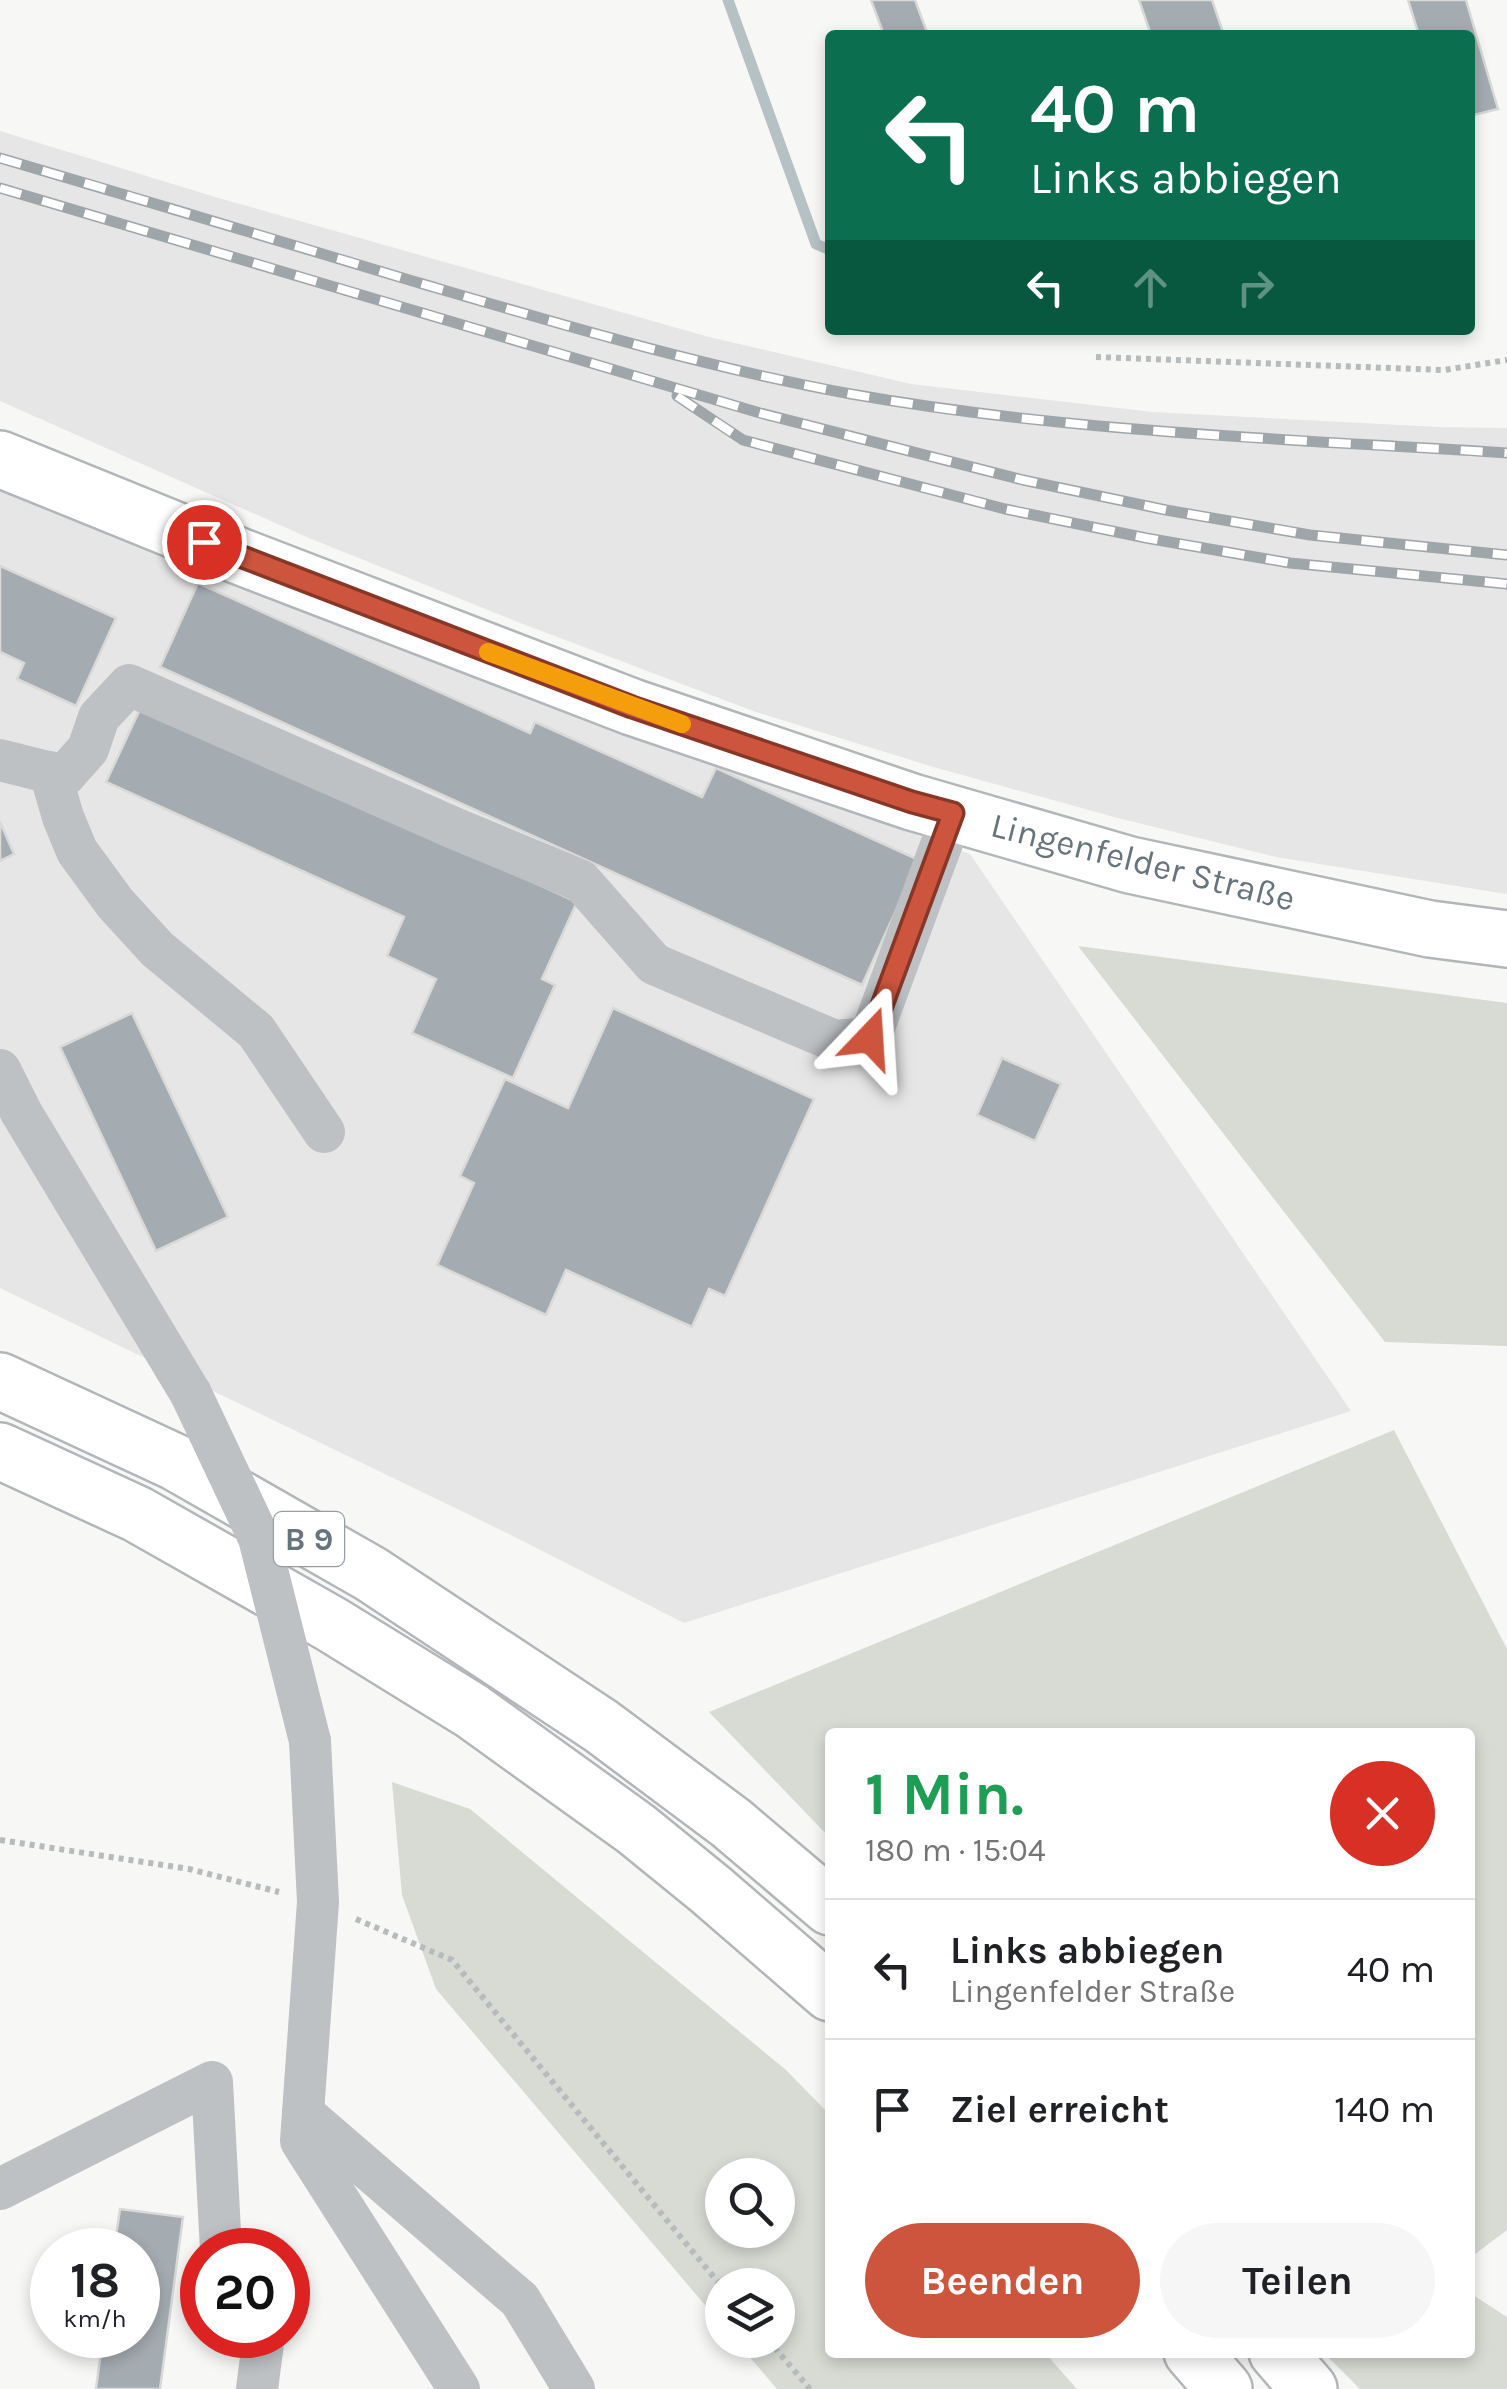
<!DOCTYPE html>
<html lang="de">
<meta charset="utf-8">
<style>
:root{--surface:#fff;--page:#f6f6f6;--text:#202124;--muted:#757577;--line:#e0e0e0;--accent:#ce553d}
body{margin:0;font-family:Karla,sans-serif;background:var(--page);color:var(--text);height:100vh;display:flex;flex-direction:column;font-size:38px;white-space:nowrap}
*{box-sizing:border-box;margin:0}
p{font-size:32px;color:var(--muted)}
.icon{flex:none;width:55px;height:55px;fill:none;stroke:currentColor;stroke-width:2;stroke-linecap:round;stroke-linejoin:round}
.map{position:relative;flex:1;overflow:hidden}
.side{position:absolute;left:825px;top:1728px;width:650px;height:630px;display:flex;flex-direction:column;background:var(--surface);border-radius:10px;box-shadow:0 5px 15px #0003}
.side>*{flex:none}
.banner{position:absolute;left:825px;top:30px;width:650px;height:305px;border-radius:10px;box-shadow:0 5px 15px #0003;background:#0b6e4f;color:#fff;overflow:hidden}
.tools{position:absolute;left:705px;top:2158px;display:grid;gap:20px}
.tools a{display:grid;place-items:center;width:90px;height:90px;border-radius:50%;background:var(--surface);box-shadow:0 5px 15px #0003;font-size:50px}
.speed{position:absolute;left:30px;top:2228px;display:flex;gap:20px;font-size:50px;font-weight:700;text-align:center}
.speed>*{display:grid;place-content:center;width:130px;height:130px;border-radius:50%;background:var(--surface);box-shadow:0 5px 15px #0003;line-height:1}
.speed small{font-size:25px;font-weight:400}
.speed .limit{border:15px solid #d22;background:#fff;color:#111}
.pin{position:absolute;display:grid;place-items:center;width:85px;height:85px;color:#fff;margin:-42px;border:5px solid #fff;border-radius:50%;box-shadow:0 2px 10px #0007}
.me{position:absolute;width:110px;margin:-55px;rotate:20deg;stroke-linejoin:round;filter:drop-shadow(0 0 8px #0008)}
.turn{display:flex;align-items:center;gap:35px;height:210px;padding:0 40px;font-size:45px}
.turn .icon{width:130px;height:130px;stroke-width:2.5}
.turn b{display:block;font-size:70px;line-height:85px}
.lanes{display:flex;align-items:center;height:95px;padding:0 40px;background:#0003;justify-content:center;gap:50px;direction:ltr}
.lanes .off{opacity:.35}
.round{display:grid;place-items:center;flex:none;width:105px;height:105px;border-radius:52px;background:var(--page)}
.overview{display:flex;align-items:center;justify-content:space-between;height:170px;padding:0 40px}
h1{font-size:60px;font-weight:700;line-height:75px;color:#1e9e55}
.button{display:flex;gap:20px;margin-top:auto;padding:20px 40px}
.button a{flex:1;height:115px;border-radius:60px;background:var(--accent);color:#fff;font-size:40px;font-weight:700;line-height:115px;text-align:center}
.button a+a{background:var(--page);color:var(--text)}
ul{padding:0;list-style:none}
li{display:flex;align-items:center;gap:30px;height:140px;padding:0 40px;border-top:2px solid var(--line)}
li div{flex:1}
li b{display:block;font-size:38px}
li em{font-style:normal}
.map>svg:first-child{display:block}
.built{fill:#e5e6e5}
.green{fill:#d7dbd4;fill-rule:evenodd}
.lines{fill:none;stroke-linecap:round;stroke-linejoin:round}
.stream{stroke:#b6c1c4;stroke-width:11}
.building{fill:#a5acb1;stroke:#d9d9d7;stroke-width:2.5}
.major-casing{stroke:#b1b6b8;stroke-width:60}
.highway-casing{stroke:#b3b6b9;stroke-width:60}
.path{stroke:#b7bbbc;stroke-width:6;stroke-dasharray:5 5;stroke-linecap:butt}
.minor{stroke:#bdc1c4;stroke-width:42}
.major{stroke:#fff;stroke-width:55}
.highway{stroke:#fff;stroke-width:55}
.rail-casing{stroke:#9fa6aa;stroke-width:11}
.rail{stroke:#fff;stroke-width:8;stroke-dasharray:22;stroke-linecap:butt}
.minor-bridge{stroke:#bdc1c4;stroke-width:42}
.route-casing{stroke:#863728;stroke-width:25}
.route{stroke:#ce553d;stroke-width:18}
.slow{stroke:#f59e0b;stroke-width:18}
.labels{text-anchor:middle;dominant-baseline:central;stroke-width:10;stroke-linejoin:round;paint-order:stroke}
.shield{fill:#fff;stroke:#949ea3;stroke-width:2.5}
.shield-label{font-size:32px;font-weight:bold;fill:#66747c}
.street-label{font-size:35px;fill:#66747c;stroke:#fff}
</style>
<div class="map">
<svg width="1507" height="2389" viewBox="0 0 1507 2389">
<rect width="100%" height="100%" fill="#f7f7f5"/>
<!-- built -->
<g class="built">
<path d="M 0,131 L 215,197 L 709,337 L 911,384 L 1153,412 L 1439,427 L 1507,428 L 1507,894 L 1276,857 L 1114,817 L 930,766 L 756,712 L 523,624 L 309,538 L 0,401 Z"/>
<path d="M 0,489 L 34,498 L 683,750 L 970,854 L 1351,1411 L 684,1623 L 507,1533 L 0,1288 Z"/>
</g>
<!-- green -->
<g class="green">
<path d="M 1078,946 L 1507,1003 L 1507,1346 L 1385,1342 Z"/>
<path d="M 1394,1430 L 1507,1649 L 1507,2230 L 1470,2258 L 1470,1732 L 830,1732 L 830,1838 L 709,1712 Z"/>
<path d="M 392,1782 L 470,1809 L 786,2070 L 830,2115 L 830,2352 L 1045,2353 L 1077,2389 L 777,2389 L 735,2340 L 778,2340 L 778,2285 L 722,2285 L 722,2325 L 436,1989 L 402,1895 ZM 722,2175 L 778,2175 L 778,2230 L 722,2230 Z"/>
<path d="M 1470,2293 L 1507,2317 L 1507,2389 L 1360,2389 L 1324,2353 L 1470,2352 Z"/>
</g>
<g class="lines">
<!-- stream -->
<path class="stream" d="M 728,0 L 816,244 L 830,250"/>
</g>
<!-- building -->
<g class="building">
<path d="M 871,0 L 915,0 L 928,35 L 884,35 Z"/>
<path d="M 1139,0 L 1212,0 L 1224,35 L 1151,35 Z"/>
<path d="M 1408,0 L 1466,0 L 1498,109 L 1470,116 L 1470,35 L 1419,35 Z"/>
<path d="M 0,566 L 116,618 L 76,706 L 17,679 L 24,663 L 0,652 Z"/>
<path d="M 198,583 L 530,733 L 535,722 L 702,797 L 716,768 L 919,860 L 862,985 L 160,667 Z"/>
<path d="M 142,705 L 577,902 L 542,979 L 555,985 L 513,1078 L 412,1033 L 436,979 L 387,956 L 404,917 L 106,782 Z"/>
<path d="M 0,822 L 14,854 L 0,861 Z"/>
<path d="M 613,1008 L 814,1099 L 725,1296 L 709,1289 L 692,1327 L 566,1270 L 546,1315 L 437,1265 L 474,1183 L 460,1176 L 505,1079 L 568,1108 Z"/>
<path d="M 132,1013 L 228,1217 L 156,1251 L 60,1047 Z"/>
<path d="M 1002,1058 L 1061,1084 L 1035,1141 L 977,1115 Z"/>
<path d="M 120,2209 L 183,2217 L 160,2389 L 96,2389 L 103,2335 L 138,2335 L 138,2250 L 114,2250 Z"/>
</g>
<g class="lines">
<defs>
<path id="major" d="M 0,459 L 239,556 L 632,707 L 912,802 L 1130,865 L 1430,929 L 1507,939"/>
<g id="highway">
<path d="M 0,1381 L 175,1462 L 371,1574 L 601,1726 L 731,1823 L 830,1907"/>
<path d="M 0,1451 L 137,1514 L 331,1624 L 472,1711 L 636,1829 L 711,1890 L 830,1993"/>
<path d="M 1192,2352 L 1224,2389"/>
<path d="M 1277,2352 L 1309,2389"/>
</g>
</defs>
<!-- major casing -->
<use href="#major" class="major-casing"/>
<!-- highway casing -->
<use href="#highway" class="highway-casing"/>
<!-- path -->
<g class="path">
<path d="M 1096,357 L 1444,370 L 1507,360"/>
<path d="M 0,1840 L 189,1869 L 279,1892"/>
<path d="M 356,1919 L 452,1960 L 722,2287"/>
<path d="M 768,2340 L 810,2389"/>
</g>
<!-- minor -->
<g class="minor">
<path d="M 0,760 L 64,776 L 88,749 L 99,717 L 129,685 L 454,828 L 581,881 L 654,964 L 835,1041 L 870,1038 L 953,813"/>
<path d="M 50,772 L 63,817 L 77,851 L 115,903 L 157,949 L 256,1031 L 324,1132"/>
<path d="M 0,1070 L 21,1112 L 191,1394"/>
<path d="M 310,1741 L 318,1902 L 301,2141 L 459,2389"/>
<path d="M 303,2113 L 520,2300 L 574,2389"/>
<path d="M 0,2189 L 212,2082 L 221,2250"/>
<path d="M 257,2389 L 264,2335"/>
</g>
<!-- major -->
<use href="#major" class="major"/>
<!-- highway -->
<use href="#highway" class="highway"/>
<defs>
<g id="rail">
<path d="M 0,158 C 139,199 277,240 416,282 C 560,324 703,367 851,394 C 1067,432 1289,439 1507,453"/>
<path d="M 0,188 L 760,413 L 1023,480 L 1166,510 L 1310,535 L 1507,555"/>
<path d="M 677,396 L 743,440 L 1005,509 L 1146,538 L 1290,563 L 1507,584"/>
</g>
</defs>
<!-- rail casing -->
<use href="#rail" class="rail-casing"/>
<!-- rail -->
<use href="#rail" class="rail"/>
<!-- minor-bridge -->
<path class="minor-bridge" d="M 191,1394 L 259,1538 L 310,1741"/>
</g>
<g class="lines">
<defs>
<path id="route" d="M 204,542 L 632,707 L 912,802 L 953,813 L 870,1038"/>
</defs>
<!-- route casing -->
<use href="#route" class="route-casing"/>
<!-- route -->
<use href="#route" class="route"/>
<!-- slow -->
<path class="slow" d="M 488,652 L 682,724"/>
</g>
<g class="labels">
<!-- shield labels -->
<rect class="shield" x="274" y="1512" width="70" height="54" rx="8"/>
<g class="shield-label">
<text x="309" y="1539">B 9</text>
</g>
<!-- street labels -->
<g class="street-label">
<text transform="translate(1143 862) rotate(14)">Lingenfelder Straße</text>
</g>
</g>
</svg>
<div class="tools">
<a><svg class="icon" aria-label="search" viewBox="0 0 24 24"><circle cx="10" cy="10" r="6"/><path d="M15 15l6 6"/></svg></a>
<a><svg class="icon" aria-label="layers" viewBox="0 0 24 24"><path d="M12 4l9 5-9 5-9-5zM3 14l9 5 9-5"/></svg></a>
</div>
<div class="speed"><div>18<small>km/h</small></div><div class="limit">20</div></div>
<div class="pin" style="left:204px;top:542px;background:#d93025"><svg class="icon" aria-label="arrive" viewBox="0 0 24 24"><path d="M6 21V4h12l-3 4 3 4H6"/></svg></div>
<svg class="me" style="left:870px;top:1038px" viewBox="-20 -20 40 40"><path d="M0-17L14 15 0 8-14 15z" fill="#ce553d" stroke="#fff" stroke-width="4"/></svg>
<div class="banner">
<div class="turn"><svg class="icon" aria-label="left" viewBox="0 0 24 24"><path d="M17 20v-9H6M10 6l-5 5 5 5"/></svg><div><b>40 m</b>Links abbiegen</div></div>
<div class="lanes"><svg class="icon" aria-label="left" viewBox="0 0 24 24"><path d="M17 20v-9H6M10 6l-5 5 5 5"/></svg><svg class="icon off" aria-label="ahead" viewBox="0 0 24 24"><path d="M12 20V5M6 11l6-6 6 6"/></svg><svg class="icon off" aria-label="right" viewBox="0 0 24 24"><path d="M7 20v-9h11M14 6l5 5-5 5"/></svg></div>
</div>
<section class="side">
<div class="overview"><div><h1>1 Min.</h1><p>180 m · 15:04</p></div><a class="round" style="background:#d93025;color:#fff"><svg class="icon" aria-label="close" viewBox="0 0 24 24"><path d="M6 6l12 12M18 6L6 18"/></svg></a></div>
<ul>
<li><svg class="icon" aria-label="left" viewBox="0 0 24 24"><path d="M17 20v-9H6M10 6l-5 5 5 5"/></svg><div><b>Links abbiegen</b><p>Lingenfelder Straße</p></div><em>40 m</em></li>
<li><svg class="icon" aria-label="arrive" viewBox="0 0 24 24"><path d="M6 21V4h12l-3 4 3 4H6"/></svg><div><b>Ziel erreicht</b></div><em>140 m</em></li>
</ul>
<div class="button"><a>Beenden</a><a>Teilen</a></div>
</section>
</div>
